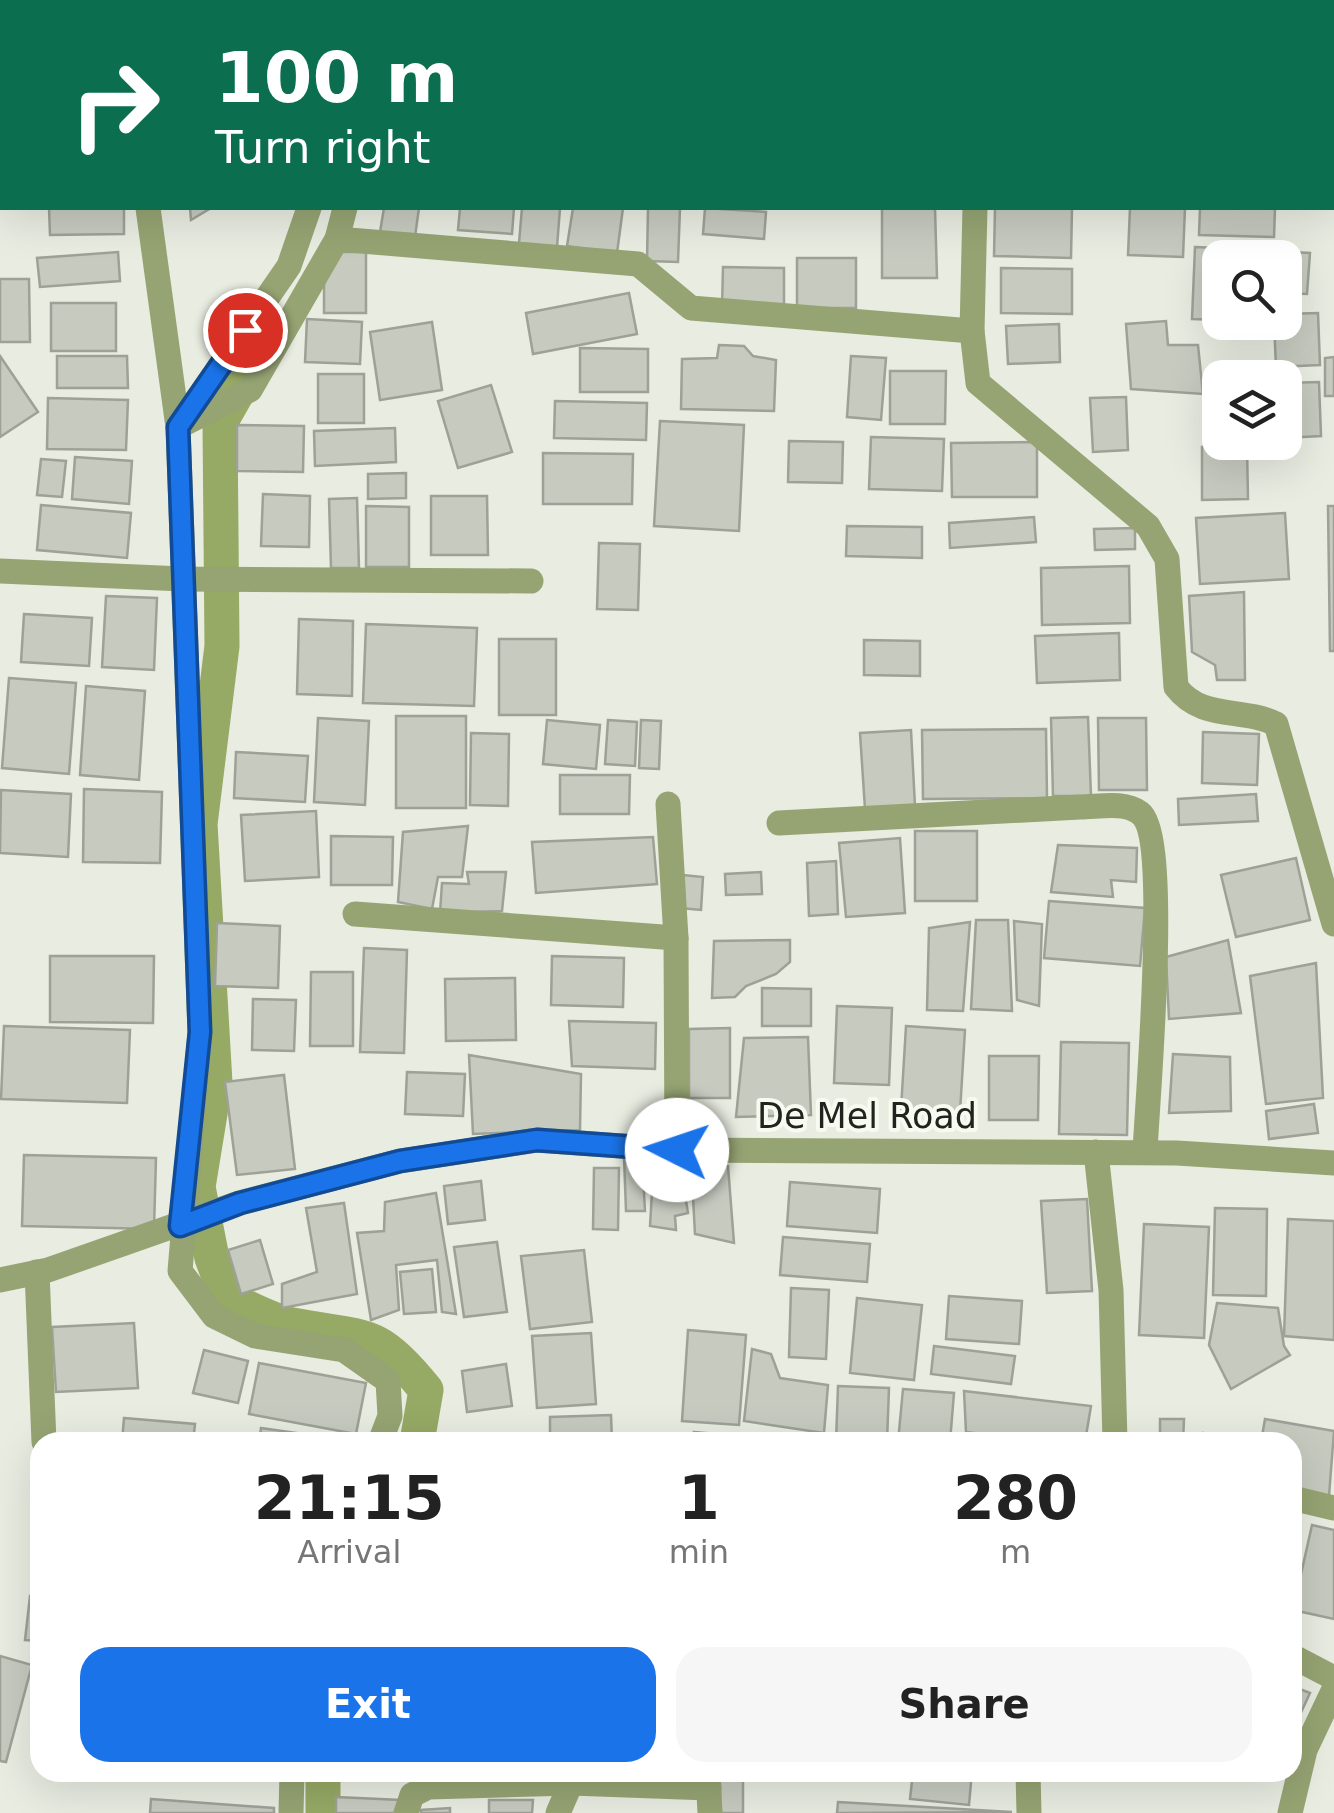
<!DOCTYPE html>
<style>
:root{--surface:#fff;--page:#f6f6f6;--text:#222;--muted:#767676;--accent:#1a73e8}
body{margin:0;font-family:"DejaVu Sans",sans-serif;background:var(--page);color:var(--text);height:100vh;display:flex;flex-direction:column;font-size:38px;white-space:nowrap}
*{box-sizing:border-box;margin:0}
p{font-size:32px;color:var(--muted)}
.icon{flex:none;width:55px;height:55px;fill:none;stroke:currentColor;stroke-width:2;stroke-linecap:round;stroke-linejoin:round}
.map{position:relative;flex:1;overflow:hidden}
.details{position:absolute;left:30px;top:1432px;width:1272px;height:350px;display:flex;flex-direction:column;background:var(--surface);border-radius:30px;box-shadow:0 10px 40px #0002}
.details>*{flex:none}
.banner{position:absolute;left:0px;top:0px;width:1335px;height:210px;box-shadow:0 10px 40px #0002;background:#0b6e4f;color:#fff;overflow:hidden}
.fabs{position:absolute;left:1202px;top:240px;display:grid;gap:20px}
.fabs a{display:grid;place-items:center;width:100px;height:100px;border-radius:20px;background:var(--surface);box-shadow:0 10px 40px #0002;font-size:50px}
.pin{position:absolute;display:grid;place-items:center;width:85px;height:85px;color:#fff;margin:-42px;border:5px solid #fff;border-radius:50%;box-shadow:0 2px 10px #0007}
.me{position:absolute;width:110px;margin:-55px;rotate:274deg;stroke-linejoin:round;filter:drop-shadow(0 0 8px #0008)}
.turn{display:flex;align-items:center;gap:35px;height:210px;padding:0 50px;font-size:45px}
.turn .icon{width:130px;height:130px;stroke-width:2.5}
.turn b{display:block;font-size:70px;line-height:85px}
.eta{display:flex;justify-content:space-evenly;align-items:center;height:170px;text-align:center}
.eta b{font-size:60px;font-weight:800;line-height:70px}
.primary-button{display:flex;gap:20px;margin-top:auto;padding:20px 50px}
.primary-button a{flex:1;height:115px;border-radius:30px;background:var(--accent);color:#fff;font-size:40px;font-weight:800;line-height:115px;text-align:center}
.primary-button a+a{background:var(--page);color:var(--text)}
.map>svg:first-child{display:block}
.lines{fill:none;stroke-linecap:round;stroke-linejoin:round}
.canal{stroke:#96a965;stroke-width:35}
.building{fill:#c6cabf;stroke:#9da196;stroke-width:2.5}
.minor{stroke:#96a473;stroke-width:25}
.route-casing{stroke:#114b97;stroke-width:25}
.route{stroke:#1a73e8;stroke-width:18}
.labels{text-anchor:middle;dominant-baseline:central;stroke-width:8;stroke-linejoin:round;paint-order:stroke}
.street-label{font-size:35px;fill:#22231f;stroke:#f6faef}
</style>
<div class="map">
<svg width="1334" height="1813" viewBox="0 0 1334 1813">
<rect width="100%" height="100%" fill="#e9ece1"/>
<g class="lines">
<!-- canal -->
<g class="canal">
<path d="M 245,379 L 220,423 L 222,646 L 200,824 L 215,1083 L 198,1187 L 212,1258 L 227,1298 C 247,1307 270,1320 292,1325 C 365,1339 376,1327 426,1390 L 417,1442"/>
<path d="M 323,1813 L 323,1772"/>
</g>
</g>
<!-- building -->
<g class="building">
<rect x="172" y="0" width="79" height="2"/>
<path d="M 707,0 L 774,0 L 707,2 Z"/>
<rect x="834" y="0" width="49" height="2"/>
<path d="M 49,208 L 124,208 L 124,234 L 50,235 Z"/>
<path d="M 190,208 L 211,208 L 191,220 Z"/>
<path d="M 384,208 L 419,208 L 414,244 L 379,238 Z"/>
<path d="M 460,208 L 514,208 L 512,234 L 458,230 Z"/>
<path d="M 522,208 L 560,208 L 557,247 L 519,243 Z"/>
<path d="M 573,208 L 623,208 L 617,253 L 567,246 Z"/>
<path d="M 648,208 L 680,208 L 678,262 L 647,261 Z"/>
<path d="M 705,208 L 766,212 L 764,239 L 703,234 Z"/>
<path d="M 882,208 L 935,208 L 937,278 L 882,278 Z"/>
<path d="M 995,208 L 1072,208 L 1071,258 L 994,256 Z"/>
<path d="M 1130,208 L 1185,208 L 1183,257 L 1128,255 Z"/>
<path d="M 1200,208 L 1275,208 L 1274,237 L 1199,235 Z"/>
<path d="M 1195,247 L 1242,249 L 1242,258 L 1220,258 L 1220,320 L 1192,319 Z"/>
<path d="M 1252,250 L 1310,253 L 1307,294 L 1285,293 L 1285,258 L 1252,258 Z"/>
<path d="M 118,252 L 120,281 L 40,287 L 37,258 Z"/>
<rect x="324" y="252" width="42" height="61"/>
<rect x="797" y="258" width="59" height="50"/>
<path d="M 723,267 L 784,268 L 784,307 L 722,307 Z"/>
<path d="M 1001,268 L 1072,269 L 1072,314 L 1001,313 Z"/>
<path d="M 0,279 L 29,279 L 30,342 L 0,342 Z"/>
<path d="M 629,293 L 637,334 L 533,354 L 526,313 Z"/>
<rect x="51" y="303" width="65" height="48"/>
<path d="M 1318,313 L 1320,365 L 1276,367 L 1274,322 L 1285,322 L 1285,314 Z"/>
<path d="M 307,319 L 362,322 L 360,364 L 305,362 Z"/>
<path d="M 1166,321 L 1168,345 L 1198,345 L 1203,394 L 1131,389 L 1126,324 Z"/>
<path d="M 432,322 L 442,390 L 380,400 L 370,332 Z"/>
<path d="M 1059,324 L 1060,362 L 1008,364 L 1006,326 Z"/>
<path d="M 719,345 L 744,346 L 753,356 L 776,360 L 774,411 L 681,409 L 682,359 L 717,358 Z"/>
<path d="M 580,348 L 648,349 L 648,392 L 580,392 Z"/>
<path d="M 0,356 L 38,412 L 0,437 Z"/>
<path d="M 57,356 L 127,356 L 128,388 L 57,388 Z"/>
<path d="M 851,356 L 886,358 L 881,420 L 847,417 Z"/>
<path d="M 1334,357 L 1334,396 L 1325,396 L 1325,358 Z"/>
<path d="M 890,371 L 946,371 L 945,424 L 890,424 Z"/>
<rect x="318" y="374" width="46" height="49"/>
<path d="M 1319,382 L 1321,436 L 1285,438 L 1285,383 Z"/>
<path d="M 491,385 L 512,452 L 458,468 L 438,401 Z"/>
<path d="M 1220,396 L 1220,434 L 1205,434 L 1204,397 Z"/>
<path d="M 1126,397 L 1128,450 L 1093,452 L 1090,398 Z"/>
<path d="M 48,398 L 128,400 L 126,450 L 47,449 Z"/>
<path d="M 555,401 L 647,403 L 646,440 L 554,438 Z"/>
<path d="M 660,421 L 744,425 L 739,531 L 654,526 Z"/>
<path d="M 237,425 L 304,426 L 303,472 L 237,471 Z"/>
<path d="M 395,428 L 396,462 L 315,466 L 314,431 Z"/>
<path d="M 871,437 L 944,439 L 942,491 L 869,489 Z"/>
<path d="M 789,441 L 843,442 L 842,483 L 788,482 Z"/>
<path d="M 1037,442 L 1037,497 L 952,497 L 951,443 Z"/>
<path d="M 1247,446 L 1248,499 L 1202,500 L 1202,447 Z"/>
<path d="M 543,453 L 633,454 L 632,504 L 543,504 Z"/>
<path d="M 75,457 L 132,461 L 129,504 L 72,499 Z"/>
<path d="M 41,459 L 66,461 L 62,497 L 37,495 Z"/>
<path d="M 406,473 L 406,498 L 368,499 L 368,474 Z"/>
<path d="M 263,494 L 310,496 L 309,547 L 261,546 Z"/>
<path d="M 431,496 L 487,496 L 488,555 L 431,555 Z"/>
<path d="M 357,498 L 359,568 L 331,568 L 329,499 Z"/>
<path d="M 41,505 L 131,513 L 127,558 L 37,550 Z"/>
<path d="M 366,506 L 409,507 L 409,567 L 366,567 Z"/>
<path d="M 1328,506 L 1334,506 L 1334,651 L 1330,651 Z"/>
<path d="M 1285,513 L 1289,579 L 1200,584 L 1196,518 Z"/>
<path d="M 1034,517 L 1036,542 L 950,548 L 949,523 Z"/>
<path d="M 847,526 L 922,527 L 922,558 L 846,556 Z"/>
<path d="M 1135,528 L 1135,549 L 1095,550 L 1094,529 Z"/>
<path d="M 599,543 L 640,544 L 638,610 L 597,609 Z"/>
<path d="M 1129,566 L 1130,623 L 1042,625 L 1041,568 Z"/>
<path d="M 1244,592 L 1245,680 L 1217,680 L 1215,665 L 1192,652 L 1189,596 Z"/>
<path d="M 106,596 L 157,598 L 154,670 L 102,667 Z"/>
<path d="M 24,614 L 92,618 L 89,666 L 21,662 Z"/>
<path d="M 299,619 L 353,621 L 352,696 L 297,694 Z"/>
<path d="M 366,624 L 477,628 L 474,706 L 363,703 Z"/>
<path d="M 1119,633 L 1120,680 L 1037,683 L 1035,636 Z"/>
<rect x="499" y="639" width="57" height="76"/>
<path d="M 864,640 L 920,641 L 920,676 L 864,675 Z"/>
<path d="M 9,678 L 76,683 L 69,774 L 2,768 Z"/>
<path d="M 86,686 L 145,691 L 139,780 L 80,775 Z"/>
<rect x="396" y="716" width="70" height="92"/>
<path d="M 1088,717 L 1091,796 L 1053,796 L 1051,718 Z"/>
<path d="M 318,718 L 369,721 L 365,805 L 314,802 Z"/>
<path d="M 1098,718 L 1146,718 L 1147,790 L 1099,790 Z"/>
<path d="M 547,720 L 600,725 L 596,769 L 543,764 Z"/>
<path d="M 608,720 L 637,722 L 635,766 L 605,764 Z"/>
<path d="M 641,720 L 661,721 L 659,769 L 639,768 Z"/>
<path d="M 1046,729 L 1047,798 L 923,799 L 922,730 Z"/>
<path d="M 911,730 L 915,806 L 865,809 L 860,733 Z"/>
<path d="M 1203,732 L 1259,734 L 1257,785 L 1202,783 Z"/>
<path d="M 471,733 L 509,734 L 508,806 L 470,805 Z"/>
<path d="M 236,752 L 308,756 L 305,802 L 234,798 Z"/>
<path d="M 560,775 L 630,775 L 629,814 L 560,814 Z"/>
<path d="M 84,789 L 162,792 L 160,863 L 83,862 Z"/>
<path d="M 1,790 L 71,794 L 68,857 L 0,853 Z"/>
<path d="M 1256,794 L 1258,821 L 1179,825 L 1178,799 Z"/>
<path d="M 316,811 L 319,877 L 245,881 L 241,815 Z"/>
<path d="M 468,826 L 462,877 L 438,877 L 432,909 L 398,902 L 403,832 Z"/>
<rect x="915" y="831" width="62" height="70"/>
<path d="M 331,836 L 393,837 L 392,885 L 331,885 Z"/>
<path d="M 653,837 L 657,884 L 536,893 L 532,842 Z"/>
<path d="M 900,838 L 905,913 L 846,917 L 839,843 Z"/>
<path d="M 1058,845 L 1137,848 L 1136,882 L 1111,880 L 1113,897 L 1051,892 Z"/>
<path d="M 1296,858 L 1310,920 L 1236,937 L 1221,875 Z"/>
<path d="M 836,861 L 838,914 L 809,916 L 807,863 Z"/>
<path d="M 467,872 L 506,872 L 502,911 L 440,913 L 442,883 L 469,884 Z"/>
<path d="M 761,872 L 762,894 L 726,895 L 725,874 Z"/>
<path d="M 683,875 L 703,877 L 701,910 L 680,908 Z"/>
<path d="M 1049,901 L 1145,908 L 1140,966 L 1044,958 Z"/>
<path d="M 976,920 L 1008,920 L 1012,1011 L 971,1009 Z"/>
<path d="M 1014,921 L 1042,924 L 1039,1006 L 1017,1000 Z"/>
<path d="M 970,922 L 963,1011 L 927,1010 L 929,928 Z"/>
<path d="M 217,923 L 280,926 L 278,988 L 215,986 Z"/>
<path d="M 790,940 L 790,962 L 776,974 L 746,986 L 735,997 L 712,998 L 714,941 Z"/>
<path d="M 1228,940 L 1241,1013 L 1169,1019 L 1166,957 Z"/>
<path d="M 364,948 L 407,950 L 404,1053 L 360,1052 Z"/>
<path d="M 50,956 L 154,956 L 153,1023 L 50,1022 Z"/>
<path d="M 552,956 L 624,958 L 623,1007 L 551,1005 Z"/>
<path d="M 1316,963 L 1323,1098 L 1266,1104 L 1250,976 Z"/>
<path d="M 311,972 L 353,972 L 353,1046 L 310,1046 Z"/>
<path d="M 515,978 L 516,1040 L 446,1041 L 445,979 Z"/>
<path d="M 762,988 L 811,989 L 811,1026 L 762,1026 Z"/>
<path d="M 253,999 L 296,1000 L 294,1051 L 252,1050 Z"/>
<path d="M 837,1006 L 892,1008 L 889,1085 L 834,1083 Z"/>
<path d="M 569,1021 L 656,1023 L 655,1069 L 572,1066 Z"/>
<path d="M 4,1026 L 130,1030 L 127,1103 L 1,1099 Z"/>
<path d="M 906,1026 L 965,1030 L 960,1112 L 901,1109 Z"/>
<path d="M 730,1028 L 730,1098 L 689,1098 L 689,1029 Z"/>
<path d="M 808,1037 L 811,1115 L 736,1117 L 744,1038 Z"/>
<path d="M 1061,1042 L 1129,1043 L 1127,1135 L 1059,1134 Z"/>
<path d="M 1173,1054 L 1230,1057 L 1231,1111 L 1169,1113 Z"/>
<path d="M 469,1055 L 581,1074 L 580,1130 L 473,1134 Z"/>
<path d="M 989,1056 L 1039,1056 L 1038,1120 L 989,1120 Z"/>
<path d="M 407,1072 L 465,1074 L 463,1116 L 405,1114 Z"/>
<path d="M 284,1075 L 295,1169 L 237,1175 L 225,1082 Z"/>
<path d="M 1314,1104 L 1318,1133 L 1269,1139 L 1266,1111 Z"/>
<path d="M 24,1155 L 156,1158 L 154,1229 L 22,1226 Z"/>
<path d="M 642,1155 L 645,1211 L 626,1211 L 624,1156 Z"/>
<path d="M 654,1158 L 680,1163 L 688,1213 L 675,1216 L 676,1230 L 650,1226 Z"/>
<path d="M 691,1161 L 728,1166 L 734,1243 L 695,1234 Z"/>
<path d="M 594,1168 L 619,1168 L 618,1230 L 593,1229 Z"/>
<path d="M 481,1181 L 485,1220 L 448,1224 L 444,1186 Z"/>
<path d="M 790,1182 L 880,1189 L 877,1233 L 787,1226 Z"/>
<path d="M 436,1193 L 456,1314 L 442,1312 L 437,1260 L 396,1265 L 399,1310 L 371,1320 L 357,1233 L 384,1231 L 385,1202 Z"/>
<path d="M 1087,1199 L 1092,1291 L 1047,1293 L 1041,1201 Z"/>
<path d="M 344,1203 L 357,1294 L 282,1308 L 282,1284 L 317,1272 L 306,1208 Z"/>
<path d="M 1215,1208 L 1267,1209 L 1266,1296 L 1213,1295 Z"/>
<path d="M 1288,1219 L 1334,1221 L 1334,1340 L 1284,1336 Z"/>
<path d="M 1144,1224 L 1209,1227 L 1204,1338 L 1139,1335 Z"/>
<path d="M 783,1237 L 870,1244 L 867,1282 L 780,1275 Z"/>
<path d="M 260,1240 L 273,1284 L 241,1294 L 228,1250 Z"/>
<path d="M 497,1242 L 507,1312 L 464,1317 L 454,1247 Z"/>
<path d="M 584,1250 L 592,1322 L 530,1329 L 521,1256 Z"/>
<path d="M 432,1269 L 436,1312 L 404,1314 L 400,1272 Z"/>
<path d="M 791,1288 L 829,1290 L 826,1359 L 789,1357 Z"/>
<path d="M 949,1296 L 1022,1301 L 1019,1344 L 946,1339 Z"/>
<path d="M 857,1298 L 922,1305 L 914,1380 L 850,1373 Z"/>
<path d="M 1217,1303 L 1278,1308 L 1284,1346 L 1290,1355 L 1231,1389 L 1209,1345 Z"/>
<path d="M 134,1323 L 138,1388 L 56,1392 L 52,1327 Z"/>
<path d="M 688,1330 L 746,1335 L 739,1425 L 682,1421 Z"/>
<path d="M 591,1333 L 596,1404 L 537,1408 L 532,1336 Z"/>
<path d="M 934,1346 L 1015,1356 L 1011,1384 L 931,1374 Z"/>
<path d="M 752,1349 L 771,1354 L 780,1378 L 828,1385 L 824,1433 L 744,1421 Z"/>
<path d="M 204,1350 L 248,1361 L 238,1403 L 193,1393 Z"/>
<path d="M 259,1363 L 366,1383 L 356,1434 L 249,1414 Z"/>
<path d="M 506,1364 L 512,1406 L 467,1412 L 462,1371 Z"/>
<path d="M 838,1386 L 889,1388 L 887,1442 L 836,1442 Z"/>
<path d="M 903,1389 L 954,1393 L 950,1442 L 898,1442 Z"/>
<path d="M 964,1391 L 1091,1406 L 1085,1442 L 1044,1442 L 966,1432 Z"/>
<path d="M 611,1415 L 612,1442 L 550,1442 L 550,1417 Z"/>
<path d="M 124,1418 L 195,1424 L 193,1442 L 122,1442 Z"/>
<path d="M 1160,1419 L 1184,1419 L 1183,1442 L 1160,1442 Z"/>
<path d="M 1265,1419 L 1334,1431 L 1329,1496 L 1292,1489 L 1292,1442 L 1261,1442 Z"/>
<path d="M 261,1428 L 339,1439 L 338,1442 L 259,1442 Z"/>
<path d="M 694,1432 L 754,1437 L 752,1442 L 695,1442 Z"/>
<path d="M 1203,1433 L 1247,1441 L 1246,1442 L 1201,1442 Z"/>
<path d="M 1312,1525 L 1334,1530 L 1334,1619 L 1293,1610 Z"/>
<path d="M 30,1596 L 40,1597 L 40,1641 L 25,1640 Z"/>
<path d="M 0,1656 L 32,1665 L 6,1762 L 0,1761 Z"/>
<path d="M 1292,1686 L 1310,1693 L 1292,1732 Z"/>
<path d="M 733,1772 L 790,1772 L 789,1777 Z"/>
<path d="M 913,1772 L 972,1772 L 969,1805 L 910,1799 Z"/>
<path d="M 716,1775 L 743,1775 L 743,1813 L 717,1813 Z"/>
<path d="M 336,1797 L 401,1800 L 400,1813 L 336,1813 Z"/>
<path d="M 151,1799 L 274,1808 L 274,1813 L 150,1813 Z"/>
<path d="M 489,1800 L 533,1800 L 532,1813 L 489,1813 Z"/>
<path d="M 838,1802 L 1012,1812 L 837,1813 Z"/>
<path d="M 450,1808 L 450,1813 L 421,1813 L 421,1810 Z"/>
</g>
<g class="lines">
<!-- minor -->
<g class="minor">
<path d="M 432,0 L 447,2"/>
<path d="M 1207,0 L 1222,2"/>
<path d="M 155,2 L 155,0"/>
<path d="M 372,2 L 372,0"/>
<path d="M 400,2 L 400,0"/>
<path d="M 518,2 L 518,0"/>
<path d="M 980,2 L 980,0"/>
<path d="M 1332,20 L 1334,21"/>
<path d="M 148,208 L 178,427 L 200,1032 L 180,1271 L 214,1316 L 255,1336 L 344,1350 L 388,1381 L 390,1416 L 380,1442"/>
<path d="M 309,208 L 289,266 L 178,427 L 250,390 L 337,239 L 345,208"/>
<path d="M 975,208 L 972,331 L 978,383 L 1148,526 L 1167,559 L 1176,687 C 1202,721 1242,707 1276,724 L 1334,924"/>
<path d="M 337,239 L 638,264 L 691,308 L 972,331"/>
<path d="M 0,571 L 183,579 L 531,581"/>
<path d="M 668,804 L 676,938 L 677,1150"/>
<path d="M 779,823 L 1080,807 C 1099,807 1124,801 1140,813 C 1171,836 1147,1102 1145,1152"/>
<path d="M 355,914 L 676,938"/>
<path d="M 1096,1152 L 1111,1290 L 1115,1442"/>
<path d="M 37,1272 L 44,1442"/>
<path d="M 0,1280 L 48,1270 L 239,1203 L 400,1161 L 537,1140 L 677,1150 L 1177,1153 L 1334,1163"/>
<path d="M 1292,1498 L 1334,1508"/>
<path d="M 1292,1656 L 1334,1678"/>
<path d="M 708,1772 L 710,1813"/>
<path d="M 1028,1772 L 1029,1813"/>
<path d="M 291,1813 L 292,1772"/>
<path d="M 406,1813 L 412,1795 L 428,1787 L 571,1783 L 709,1788"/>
<path d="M 558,1813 L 571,1783"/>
<path d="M 1290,1813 L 1305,1750 L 1334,1689"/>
</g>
</g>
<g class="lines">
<defs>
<path id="route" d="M 245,330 L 178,427 L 200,1032 L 180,1226 L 240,1203 L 400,1161 L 537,1140 L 677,1150"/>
</defs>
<!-- route casing -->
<use href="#route" class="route-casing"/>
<!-- route -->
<use href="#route" class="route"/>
</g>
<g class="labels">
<!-- street labels -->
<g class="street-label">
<text x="867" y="1116">De Mel Road</text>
</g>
</g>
</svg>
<div class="fabs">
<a><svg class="icon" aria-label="search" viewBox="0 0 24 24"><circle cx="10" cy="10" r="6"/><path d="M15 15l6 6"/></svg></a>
<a><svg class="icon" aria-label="layers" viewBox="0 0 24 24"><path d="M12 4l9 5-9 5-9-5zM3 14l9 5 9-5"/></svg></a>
</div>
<div class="pin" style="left:245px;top:330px;background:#d93025"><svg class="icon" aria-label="arrive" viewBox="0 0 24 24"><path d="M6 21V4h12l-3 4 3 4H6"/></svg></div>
<svg class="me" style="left:677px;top:1150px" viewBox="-20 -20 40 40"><circle r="19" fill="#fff"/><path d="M0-13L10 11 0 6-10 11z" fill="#1a73e8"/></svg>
<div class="banner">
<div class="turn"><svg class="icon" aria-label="right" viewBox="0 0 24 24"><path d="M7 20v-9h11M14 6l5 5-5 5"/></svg><div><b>100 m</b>Turn right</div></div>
</div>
<section class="details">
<div class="eta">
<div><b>21:15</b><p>Arrival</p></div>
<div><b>1</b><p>min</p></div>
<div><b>280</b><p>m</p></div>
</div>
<div class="primary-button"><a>Exit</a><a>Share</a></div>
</section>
</div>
